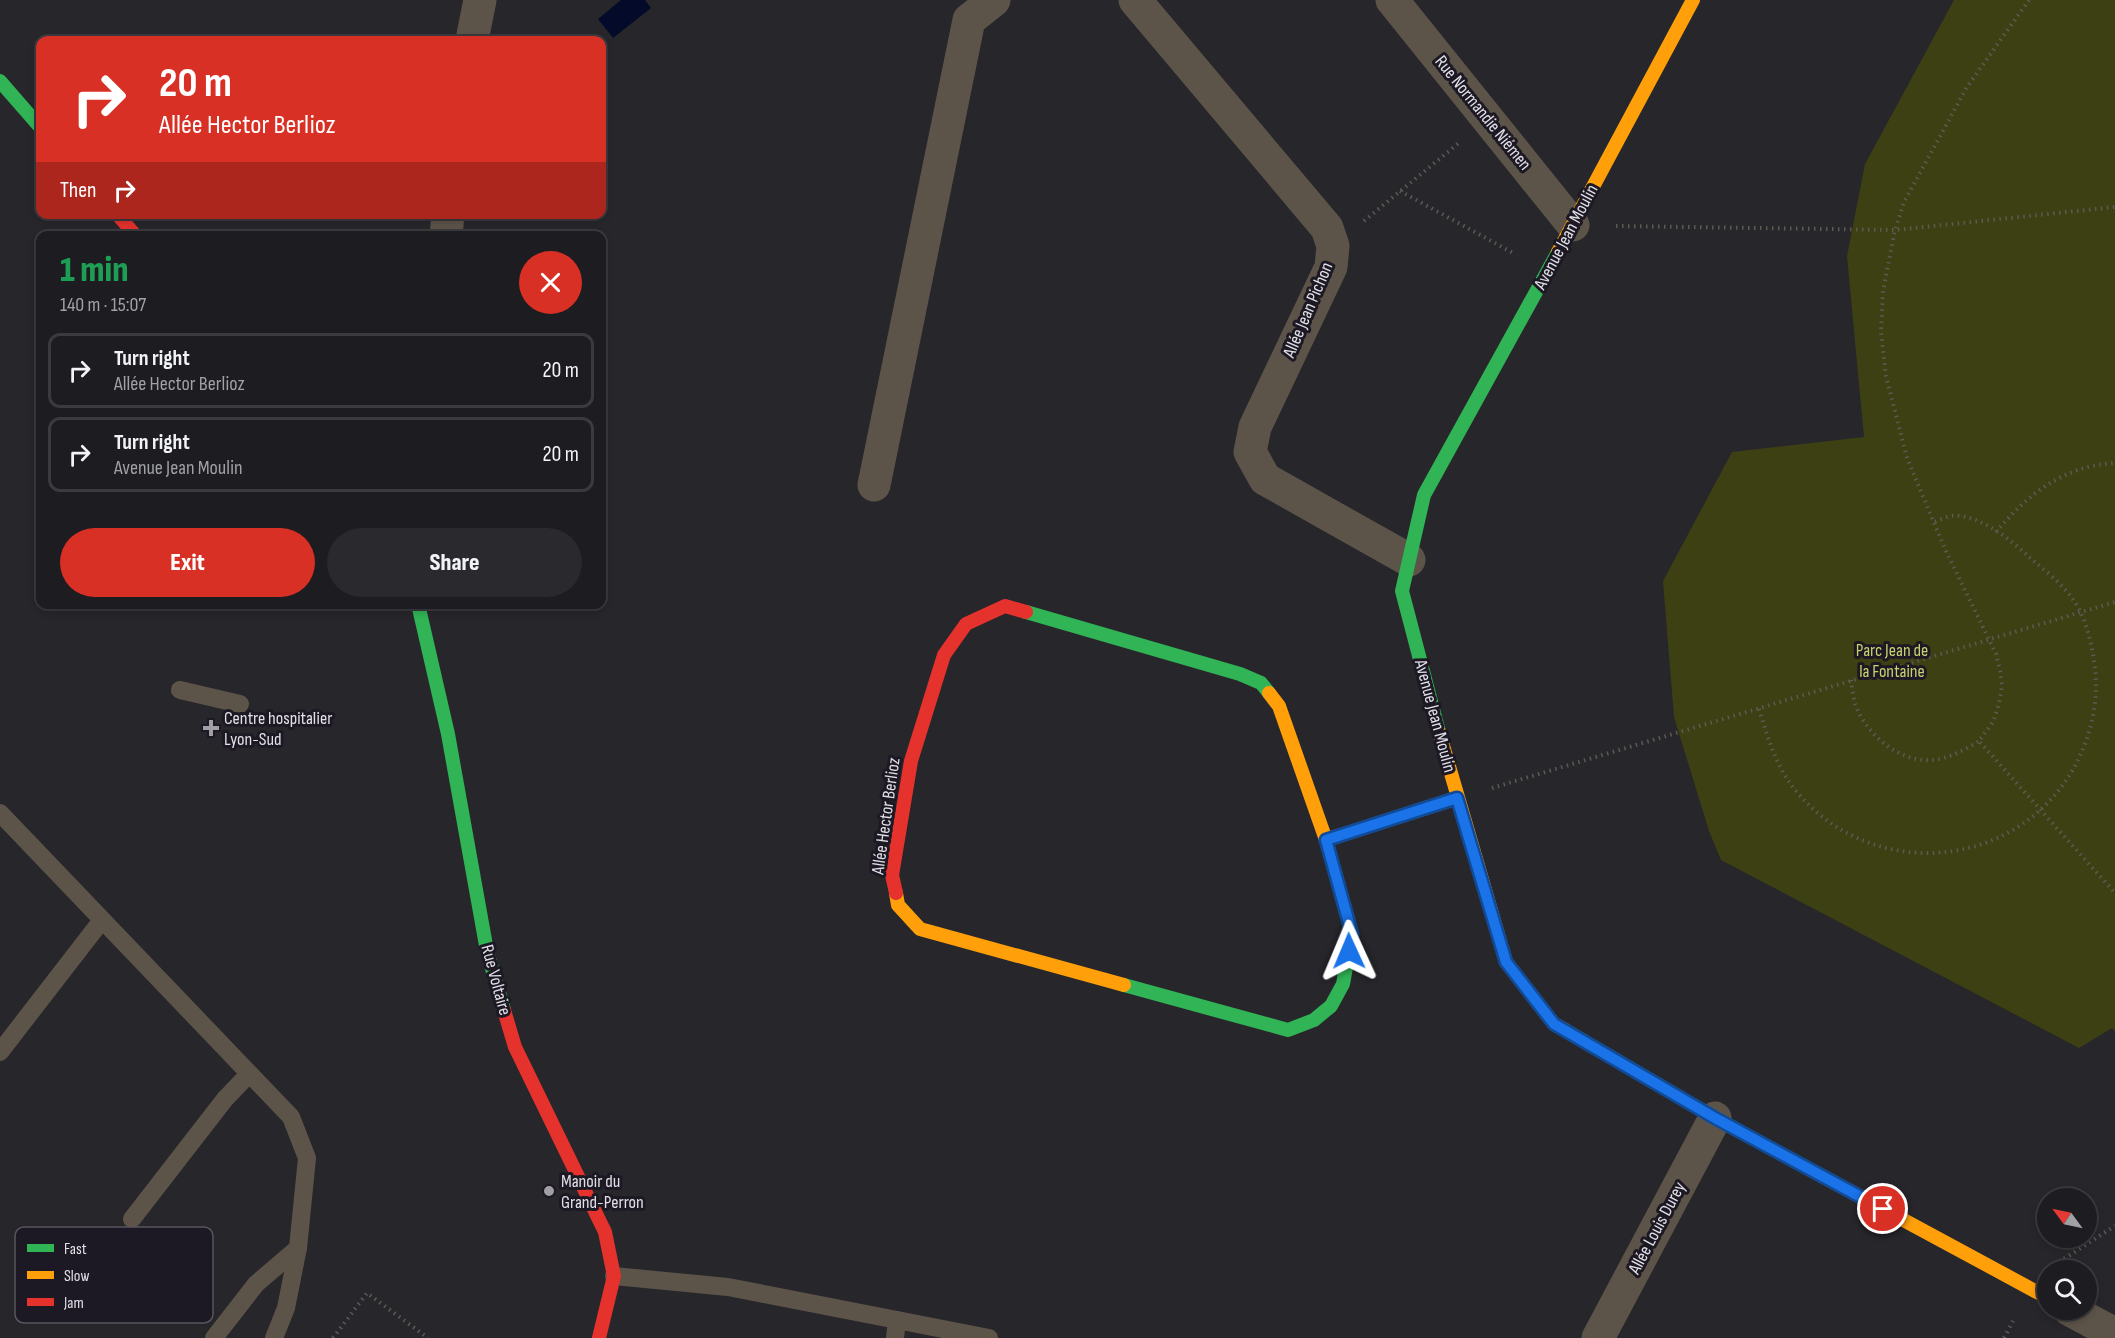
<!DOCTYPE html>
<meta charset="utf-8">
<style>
:root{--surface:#1d1c20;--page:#2a292d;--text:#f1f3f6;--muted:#a0a1a5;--line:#3b3a3e;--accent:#d93025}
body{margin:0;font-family:"Sofia Sans Condensed",sans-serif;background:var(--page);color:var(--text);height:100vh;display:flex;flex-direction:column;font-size:22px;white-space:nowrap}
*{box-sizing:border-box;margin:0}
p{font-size:20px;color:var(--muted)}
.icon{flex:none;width:33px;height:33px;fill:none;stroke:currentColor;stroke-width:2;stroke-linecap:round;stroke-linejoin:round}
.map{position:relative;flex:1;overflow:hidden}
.details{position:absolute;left:36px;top:231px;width:570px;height:378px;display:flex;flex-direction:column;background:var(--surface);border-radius:12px;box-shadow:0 3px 9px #0003,0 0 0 2px var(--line)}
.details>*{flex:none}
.banner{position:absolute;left:36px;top:36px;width:570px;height:183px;border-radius:12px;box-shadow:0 3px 9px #0003,0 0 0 2px var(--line);background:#d93025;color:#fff;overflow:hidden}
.needle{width:39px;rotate:303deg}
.buttons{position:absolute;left:2037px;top:1188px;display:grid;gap:12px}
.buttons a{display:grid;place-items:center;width:60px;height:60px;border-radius:50%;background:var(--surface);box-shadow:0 3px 9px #0003,0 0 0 2px var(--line);font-size:30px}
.pin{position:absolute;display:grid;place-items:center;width:51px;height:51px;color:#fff;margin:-26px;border:3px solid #fff;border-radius:50%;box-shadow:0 2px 6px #0007}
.me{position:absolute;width:66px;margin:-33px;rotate:359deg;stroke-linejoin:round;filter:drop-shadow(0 0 4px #0008)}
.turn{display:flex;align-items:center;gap:21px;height:126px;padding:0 24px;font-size:27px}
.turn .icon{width:78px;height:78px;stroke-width:2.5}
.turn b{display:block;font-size:42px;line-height:51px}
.then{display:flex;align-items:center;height:57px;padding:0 24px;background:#0003;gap:12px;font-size:22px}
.round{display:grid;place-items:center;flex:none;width:63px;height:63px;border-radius:32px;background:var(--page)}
.head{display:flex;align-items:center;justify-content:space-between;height:102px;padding:0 24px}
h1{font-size:36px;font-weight:800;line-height:45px;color:#1e9e55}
.primary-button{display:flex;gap:12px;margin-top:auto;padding:12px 24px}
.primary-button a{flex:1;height:69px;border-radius:36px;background:var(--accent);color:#fff;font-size:24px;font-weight:800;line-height:69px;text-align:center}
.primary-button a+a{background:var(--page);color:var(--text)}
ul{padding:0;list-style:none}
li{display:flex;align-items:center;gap:18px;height:75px;margin:0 12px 9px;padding:0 12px;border:3px solid var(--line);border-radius:12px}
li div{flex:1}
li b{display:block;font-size:22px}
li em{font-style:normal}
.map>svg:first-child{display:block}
.green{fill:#3d4012}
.water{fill:#040a29}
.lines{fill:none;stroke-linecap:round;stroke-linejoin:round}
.path{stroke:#5e5953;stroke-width:4;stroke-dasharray:1.5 4.5;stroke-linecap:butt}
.lane{stroke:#5d5449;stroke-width:18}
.street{stroke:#5d5449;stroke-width:33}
.fast{stroke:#30b455;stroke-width:14}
.slow{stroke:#ff9f0a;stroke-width:14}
.jam{stroke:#e5322d;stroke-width:14}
.route-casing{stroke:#114b97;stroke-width:15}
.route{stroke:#1a73e8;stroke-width:10}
.poi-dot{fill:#a19fa5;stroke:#1d1924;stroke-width:2}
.labels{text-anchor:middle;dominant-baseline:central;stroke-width:6;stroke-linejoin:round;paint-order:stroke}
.street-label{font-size:18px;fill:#e2e0e7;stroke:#1d1924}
.park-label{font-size:18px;fill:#c9d16f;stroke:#1d1924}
.poi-label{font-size:18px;fill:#e2e0e7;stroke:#1d1924;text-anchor:start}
.key{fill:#1d1924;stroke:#58555e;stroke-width:1.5}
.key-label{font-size:16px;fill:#e2e0e7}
</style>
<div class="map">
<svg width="2115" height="1338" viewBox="0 0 2115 1338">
<rect width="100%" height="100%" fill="#27262b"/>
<!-- green -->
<path class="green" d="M 1954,0 L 2115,0 L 2115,1031 L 2112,1028 L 2079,1048 L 1721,860 L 1709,831 L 1674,717 L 1663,581 L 1732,452 L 1864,437 L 1847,256 L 1865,164 Z"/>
<!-- water -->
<path class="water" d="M 621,0 L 645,0 L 651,8 L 613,38 L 598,19 Z"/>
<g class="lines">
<!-- path -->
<g class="path">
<path d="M 2029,0 L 1967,87 L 1904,202 L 1895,230 L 1883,291 L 1881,332 L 1886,376 L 1907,458 L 1945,549 L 1996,654 L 2000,670 L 2002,686 L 1999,704 L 1993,722 L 1979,741 L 2115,893"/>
<path d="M 1400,191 L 1515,254"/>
<path d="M 1364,221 L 1460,142"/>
<path d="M 1616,226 L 1895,230 L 2115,207"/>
<path d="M 1996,532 C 2028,494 2063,466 2115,463"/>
<path d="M 1851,680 C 1852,687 1853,696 1855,703 C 1864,731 1893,757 1923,760 C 1943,762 1963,751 1979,741"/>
<path d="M 1759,709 C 1768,738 1776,767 1796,791 C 1872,883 2017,871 2075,766 C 2092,733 2100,698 2094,661 C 2091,641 2086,618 2074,601 C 2063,584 2044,570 2029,557 C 2011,540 1985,519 1960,516 C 1950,514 1942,519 1934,522"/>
<path d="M 1492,788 L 2115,602"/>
<path d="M 2059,1262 L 2115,1226"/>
<path d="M 333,1338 L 367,1293 L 428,1338"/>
<path d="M 2004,1338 L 2013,1321"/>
</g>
<!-- lane -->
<g class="lane">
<path d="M 180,690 L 240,704"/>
<path d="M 0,813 L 291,1117 L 307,1158 L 298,1248 L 286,1308 L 274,1338"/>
<path d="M 0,1052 L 102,920"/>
<path d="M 132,1219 L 225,1099 L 249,1074"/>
<path d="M 614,1276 L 728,1287 L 897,1320 L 895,1338"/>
<path d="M 897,1320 L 989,1338"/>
<path d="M 214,1338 L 256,1284 L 298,1248"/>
</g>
<!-- street -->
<g class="street">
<path d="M 1135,0 L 1327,228 L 1333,246 L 1331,267 L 1255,427 L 1250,452 L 1265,479 L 1409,560"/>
<path d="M 1392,0 L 1573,225"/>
<path d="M 472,40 L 480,0"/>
<path d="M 446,236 L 448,214"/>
<path d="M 874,485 L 969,20 L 994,0"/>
<path d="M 2070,1310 L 2115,1334"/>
<path d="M 1598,1338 L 1715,1118"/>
</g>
<!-- fast -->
<g class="fast">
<path d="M 0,81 L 40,127"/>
<path d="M 418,604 L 448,734 L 487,951 L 504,1010"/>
<path d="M 1026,612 L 1240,674 L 1261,683 L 1269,693"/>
<path d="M 1439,732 L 1402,591 L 1424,495 L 1558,252"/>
<path d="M 1124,985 L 1288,1030 L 1314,1020 L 1331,1006 L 1343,984 L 1352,934 L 1326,840"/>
<path d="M 1565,1030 L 1715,1118 L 1822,1176"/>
</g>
<!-- slow -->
<g class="slow">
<path d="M 1558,252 L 1693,0"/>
<path d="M 1269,693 L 1279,706 L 1326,840 L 1457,798"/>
<path d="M 1439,732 L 1506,962 L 1554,1024 L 1565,1030"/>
<path d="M 896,893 L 898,905 L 920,929 L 1124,985"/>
<path d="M 1822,1176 L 2048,1298"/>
</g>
<!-- jam -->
<g class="jam">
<path d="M 117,214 L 136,236"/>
<path d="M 896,893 L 892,875 L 911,761 L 944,655 L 966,624 L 1005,606 L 1026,612"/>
<path d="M 504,1010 L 515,1047 L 605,1232 L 614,1276 L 599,1338"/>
</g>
</g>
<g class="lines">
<defs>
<path id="route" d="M 1349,951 L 1352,934 L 1326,840 L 1457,798 L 1506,962 L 1554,1024 L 1715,1118 L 1883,1209"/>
</defs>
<!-- route casing -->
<use href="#route" class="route-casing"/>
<!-- route -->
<use href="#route" class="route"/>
</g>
<!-- markers -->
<g class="poi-dot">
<path d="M208 719h6v6h6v6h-6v6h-6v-6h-6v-6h6z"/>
<circle cx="549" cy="1191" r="6"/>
</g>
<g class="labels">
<!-- street labels -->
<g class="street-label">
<text transform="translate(1483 113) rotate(51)">Rue Normandie Niémen</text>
<text transform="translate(1566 237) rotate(-62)">Avenue Jean Moulin</text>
<text transform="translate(1308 310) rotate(-67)">Allée Jean Pichon</text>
<text transform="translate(1435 716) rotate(75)">Avenue Jean Moulin</text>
<text transform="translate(886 816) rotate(-82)">Allée Hector Berlioz</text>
<text transform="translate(496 980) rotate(75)">Rue Voltaire</text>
<text transform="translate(1657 1228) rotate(-62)">Allée Louis Durey</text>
</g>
<!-- park labels -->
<g class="park-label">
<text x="1892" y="650">Parc Jean de<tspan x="1892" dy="21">la Fontaine</tspan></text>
</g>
<!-- poi labels -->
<g class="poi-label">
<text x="224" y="718">Centre hospitalier<tspan x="224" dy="21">Lyon-Sud</tspan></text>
<text x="561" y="1181">Manoir du<tspan x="561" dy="21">Grand-Perron</tspan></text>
</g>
</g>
<!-- legend -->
<rect x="15" y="1227" width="198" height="96" rx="9" class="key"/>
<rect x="27" y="1244" width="27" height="8" fill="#30b455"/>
<rect x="27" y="1271" width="27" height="8" fill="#ff9f0a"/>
<rect x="27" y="1298" width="27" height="8" fill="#e5322d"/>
<g class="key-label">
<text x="64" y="1254">Fast</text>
<text x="64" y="1281">Slow</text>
<text x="64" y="1308">Jam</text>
</g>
</svg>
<div class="buttons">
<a><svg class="needle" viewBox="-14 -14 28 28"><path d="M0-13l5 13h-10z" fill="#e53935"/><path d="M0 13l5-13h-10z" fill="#a0a1a5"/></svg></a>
<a><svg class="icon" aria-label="search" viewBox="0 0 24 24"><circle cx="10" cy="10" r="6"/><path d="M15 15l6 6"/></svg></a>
</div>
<div class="pin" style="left:1883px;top:1209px;background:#d93025"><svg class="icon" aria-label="arrive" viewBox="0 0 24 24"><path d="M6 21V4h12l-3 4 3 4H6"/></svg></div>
<svg class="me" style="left:1349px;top:951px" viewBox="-20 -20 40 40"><path d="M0-17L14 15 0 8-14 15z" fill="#1a73e8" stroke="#fff" stroke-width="4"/></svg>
<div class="banner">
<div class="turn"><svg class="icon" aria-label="right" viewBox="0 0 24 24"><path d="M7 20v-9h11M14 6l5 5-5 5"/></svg><div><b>20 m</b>Allée Hector Berlioz</div></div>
<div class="then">Then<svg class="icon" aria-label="right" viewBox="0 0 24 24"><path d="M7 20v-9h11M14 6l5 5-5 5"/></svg></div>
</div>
<section class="details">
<div class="head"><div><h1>1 min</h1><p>140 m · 15:07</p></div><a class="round" style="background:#d93025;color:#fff"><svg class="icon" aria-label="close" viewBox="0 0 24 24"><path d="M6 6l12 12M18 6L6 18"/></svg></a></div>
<ul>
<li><svg class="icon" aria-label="right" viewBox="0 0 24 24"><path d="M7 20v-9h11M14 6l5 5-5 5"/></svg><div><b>Turn right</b><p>Allée Hector Berlioz</p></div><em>20 m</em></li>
<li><svg class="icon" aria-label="right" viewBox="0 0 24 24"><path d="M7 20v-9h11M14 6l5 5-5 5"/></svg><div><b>Turn right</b><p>Avenue Jean Moulin</p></div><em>20 m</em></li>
</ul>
<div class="primary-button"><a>Exit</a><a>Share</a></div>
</section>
</div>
